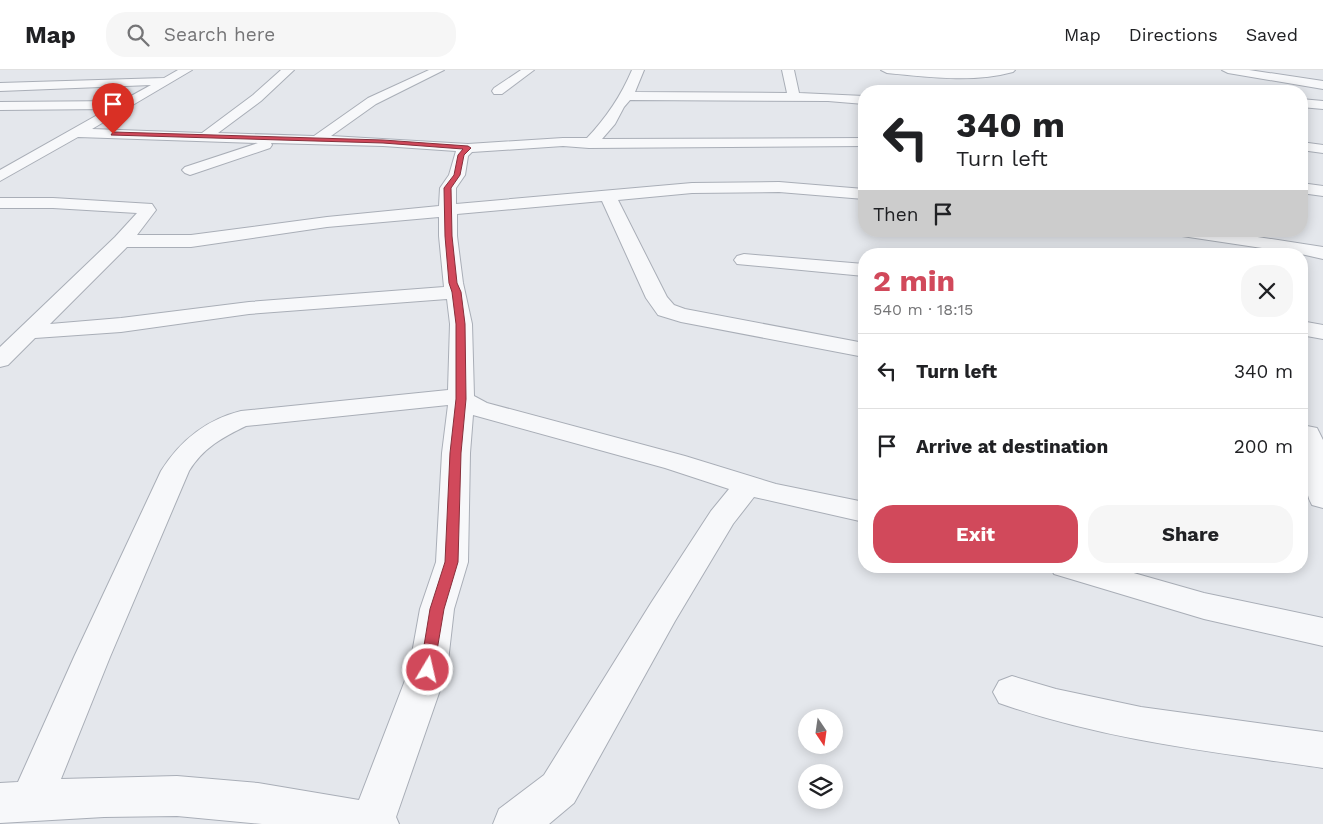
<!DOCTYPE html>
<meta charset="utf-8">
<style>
:root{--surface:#fff;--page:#f6f6f6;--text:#202124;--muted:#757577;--line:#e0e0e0;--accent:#d1495b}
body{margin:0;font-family:"Work Sans",sans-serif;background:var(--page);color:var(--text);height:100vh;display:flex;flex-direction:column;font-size:19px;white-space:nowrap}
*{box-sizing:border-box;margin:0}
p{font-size:16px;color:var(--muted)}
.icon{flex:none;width:28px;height:28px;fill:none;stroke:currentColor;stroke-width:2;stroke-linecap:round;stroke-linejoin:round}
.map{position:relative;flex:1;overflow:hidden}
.side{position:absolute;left:858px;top:178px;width:450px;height:325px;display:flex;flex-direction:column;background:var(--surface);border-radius:20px;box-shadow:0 2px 12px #0003}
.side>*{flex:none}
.hud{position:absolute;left:858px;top:15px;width:450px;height:152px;border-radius:20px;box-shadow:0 2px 12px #0003;background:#fff;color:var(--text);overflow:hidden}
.needle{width:32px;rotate:167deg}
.tools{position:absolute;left:798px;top:639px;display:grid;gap:10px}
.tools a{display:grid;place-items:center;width:45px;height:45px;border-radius:50%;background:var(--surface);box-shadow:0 2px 12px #0003;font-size:25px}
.pin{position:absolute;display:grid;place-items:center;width:42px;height:42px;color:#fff;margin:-51px -21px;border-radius:50% 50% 50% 0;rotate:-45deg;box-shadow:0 0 5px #0007}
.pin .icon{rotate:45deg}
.me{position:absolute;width:55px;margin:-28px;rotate:9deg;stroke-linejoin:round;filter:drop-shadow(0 0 4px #0008)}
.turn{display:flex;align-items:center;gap:18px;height:105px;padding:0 15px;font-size:22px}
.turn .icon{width:65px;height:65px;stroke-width:2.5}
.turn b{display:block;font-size:35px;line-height:42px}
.then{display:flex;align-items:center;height:48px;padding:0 15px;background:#0003;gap:10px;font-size:19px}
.round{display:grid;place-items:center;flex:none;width:52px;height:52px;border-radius:20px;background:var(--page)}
.headline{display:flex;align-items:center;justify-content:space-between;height:85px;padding:0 15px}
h1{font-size:30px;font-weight:700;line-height:38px;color:var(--accent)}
.button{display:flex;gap:10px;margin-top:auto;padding:10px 15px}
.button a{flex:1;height:58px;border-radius:20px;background:var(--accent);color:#fff;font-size:20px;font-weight:700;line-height:58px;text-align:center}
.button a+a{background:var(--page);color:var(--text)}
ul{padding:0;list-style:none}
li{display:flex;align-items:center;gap:15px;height:75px;padding:0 15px;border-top:1px solid var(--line)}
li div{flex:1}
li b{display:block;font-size:19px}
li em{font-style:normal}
header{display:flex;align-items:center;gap:30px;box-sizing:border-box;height:70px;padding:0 25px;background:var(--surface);border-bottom:1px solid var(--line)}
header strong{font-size:24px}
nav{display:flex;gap:28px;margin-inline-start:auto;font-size:18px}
.search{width:350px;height:45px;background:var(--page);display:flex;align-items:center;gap:12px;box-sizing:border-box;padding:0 18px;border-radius:20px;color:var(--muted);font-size:19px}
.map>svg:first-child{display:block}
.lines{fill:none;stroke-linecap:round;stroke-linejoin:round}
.minor-casing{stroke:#a9aeb7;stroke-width:2}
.minor{fill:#f7f8fa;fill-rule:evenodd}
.route{fill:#d1495b;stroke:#882f3b}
</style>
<header>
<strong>Map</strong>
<div class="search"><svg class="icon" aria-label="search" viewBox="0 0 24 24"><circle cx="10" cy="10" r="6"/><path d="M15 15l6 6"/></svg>Search here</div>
<nav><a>Map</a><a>Directions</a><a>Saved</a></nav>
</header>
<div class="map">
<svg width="1323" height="754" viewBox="0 0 1323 754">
<rect width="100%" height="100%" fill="#e4e7ec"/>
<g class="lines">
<defs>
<g id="minor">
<path d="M 178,0 L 192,0 L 92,59 L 202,63 L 253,25 L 281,0 L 294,0 L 261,31 L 218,63 L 314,66 L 368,28 L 429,0 L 444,0 L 376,34 L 331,66 L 468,74 L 563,68 L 587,68 C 606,48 621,26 632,0 L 644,0 L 635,22 L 787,23 L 782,0 L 794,0 L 799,23 L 864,26 L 864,34 L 828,31 L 630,30 L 624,37 L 615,54 L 602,69 L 864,68 L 864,76 L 589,78 L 563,76 L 472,82 L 468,86 L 465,105 L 456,118 L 456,134 L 692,113 L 779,112 L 864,119 L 864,129 L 779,122 L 692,123 L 618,130 L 667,227 L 674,235 L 685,239 L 864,273 L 864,287 L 681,252 L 658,245 L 646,228 L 602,131 L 457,144 L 457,166 L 463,213 L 472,254 L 474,326 L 487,333 L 685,386 L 776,414 L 864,432 L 864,452 L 754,427 L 733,454 L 675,551 L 574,733 L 549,754 L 493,754 L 499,739 L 544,705 L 651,533 L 711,441 L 729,419 L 665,398 L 473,345 L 470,383 L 468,492 L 454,539 L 447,600 L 396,747 L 399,754 L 262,754 L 177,746 L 104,747 L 0,753 L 0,713 L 18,712 L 74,587 L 161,401 C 180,371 205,350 241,341 L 448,320 L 450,254 L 447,229 L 249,244 L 121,262 L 35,268 L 8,295 L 0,297 L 0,277 L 115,167 L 137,143 L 53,138 L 0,138 L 0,128 L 53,128 L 152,134 L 156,140 L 137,165 L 191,165 L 327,147 L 439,136 L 440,118 L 449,105 L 456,81 L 383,76 L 271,73 L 272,75 L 270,78 L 190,105 L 185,103 L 182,100 L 185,97 L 258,73 L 78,67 L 0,111 L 0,100 L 108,39 L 0,40 L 0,32 L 122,31 L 151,15 L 0,21 L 0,13 L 164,8 ZM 439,147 L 439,166 L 444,217 L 249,232 L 121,248 L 50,254 L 127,177 L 191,177 L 327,157 ZM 448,335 L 442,383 L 436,492 L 420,539 L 409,600 L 359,730 L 258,713 L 177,706 L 61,709 L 110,587 L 189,401 C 203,378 223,367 246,356 Z"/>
<path d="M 521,0 L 534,0 L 502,24 L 494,24 L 492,21 L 494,18 Z"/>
<path d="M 881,0 L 1015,0 L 1013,2 C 973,13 928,7 887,3 Z"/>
<path d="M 1222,0 L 1249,0 L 1323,11 L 1323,19 L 1228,3 Z"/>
<path d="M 1301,29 L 1323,31 L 1323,39 L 1301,37 Z"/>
<path d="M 1301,72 L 1323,75 L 1323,83 L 1301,80 Z"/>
<path d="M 1301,113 L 1323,116 L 1323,126 L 1301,123 Z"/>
<path d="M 1173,161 L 1219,161 L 1323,177 L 1323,189 L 1301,184 L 1182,166 L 1176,165 Z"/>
<path d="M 744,184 L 864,194 L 864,206 L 737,194 L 734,190 L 737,186 Z"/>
<path d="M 1301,251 L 1323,255 L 1323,269 L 1301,265 Z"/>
<path d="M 1307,356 L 1317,358 L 1323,370 L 1323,438 L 1312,435 C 1304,422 1308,407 1305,392 C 1302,379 1301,372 1301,357 Z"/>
<path d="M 1050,496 L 1109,496 L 1204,523 L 1323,548 L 1323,576 L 1204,549 L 1054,504 Z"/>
<path d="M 1012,606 L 1056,619 L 1141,637 L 1323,662 L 1323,698 C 1214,682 1103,670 999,633 L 993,622 L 999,611 Z"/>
</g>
</defs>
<!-- minor casing -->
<use href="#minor" class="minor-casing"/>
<!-- minor -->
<use href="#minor" class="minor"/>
</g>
<!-- route -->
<path class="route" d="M 113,62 L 383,70 L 468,76 L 471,78 L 464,85 L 460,105 L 451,118 L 452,166 L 457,213 L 461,222 L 465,254 L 466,329 L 461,383 L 458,492 L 444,539 L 433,604 L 428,606 L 422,604 L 420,600 L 430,539 L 445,492 L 450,383 L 456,329 L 456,254 L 452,222 L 449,213 L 445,166 L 444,118 L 454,105 L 458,85 L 463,79 L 383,73 L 111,65 Z"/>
</svg>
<div class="tools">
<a><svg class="needle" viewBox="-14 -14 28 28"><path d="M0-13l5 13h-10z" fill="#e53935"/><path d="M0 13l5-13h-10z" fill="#757577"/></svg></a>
<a><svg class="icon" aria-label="layers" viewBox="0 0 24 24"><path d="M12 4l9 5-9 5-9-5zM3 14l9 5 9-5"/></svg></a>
</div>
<div class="pin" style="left:113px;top:64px;background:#d93025"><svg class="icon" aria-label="arrive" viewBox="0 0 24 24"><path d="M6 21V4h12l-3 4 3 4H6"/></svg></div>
<svg class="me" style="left:428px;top:600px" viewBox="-20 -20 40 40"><circle r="17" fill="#d1495b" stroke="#fff" stroke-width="3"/><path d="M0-11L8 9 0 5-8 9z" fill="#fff"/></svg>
<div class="hud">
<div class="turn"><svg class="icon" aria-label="left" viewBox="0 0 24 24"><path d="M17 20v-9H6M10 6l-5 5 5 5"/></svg><div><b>340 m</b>Turn left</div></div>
<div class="then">Then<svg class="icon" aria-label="arrive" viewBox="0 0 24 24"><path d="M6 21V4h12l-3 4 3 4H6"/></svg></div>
</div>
<section class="side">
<div class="headline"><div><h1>2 min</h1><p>540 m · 18:15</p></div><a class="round"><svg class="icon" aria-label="close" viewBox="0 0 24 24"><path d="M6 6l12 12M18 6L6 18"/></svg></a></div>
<ul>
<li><svg class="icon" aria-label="left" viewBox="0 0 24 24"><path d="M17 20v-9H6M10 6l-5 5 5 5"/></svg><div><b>Turn left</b></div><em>340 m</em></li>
<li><svg class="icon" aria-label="arrive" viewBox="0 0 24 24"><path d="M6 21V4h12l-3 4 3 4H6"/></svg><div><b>Arrive at destination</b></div><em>200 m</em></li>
</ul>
<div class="button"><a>Exit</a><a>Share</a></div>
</section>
</div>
